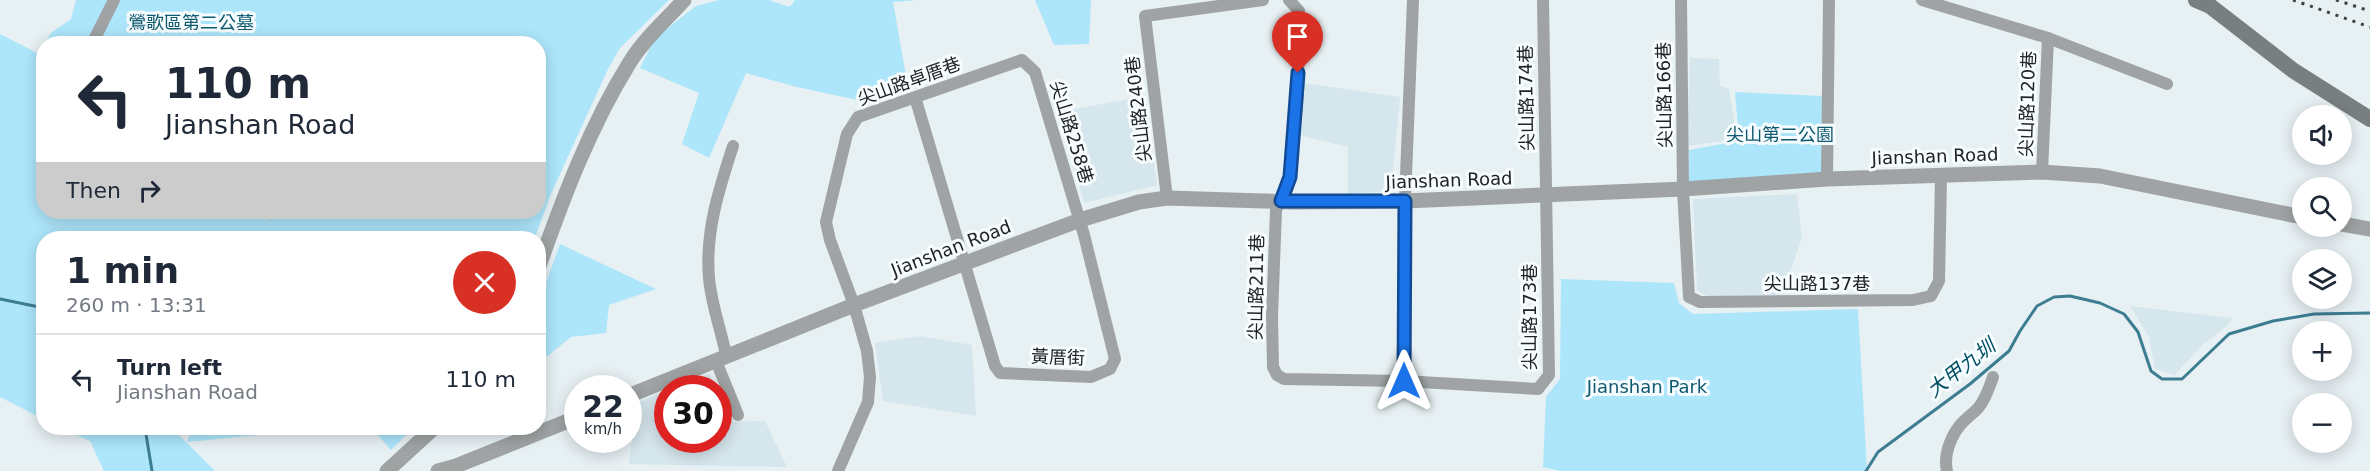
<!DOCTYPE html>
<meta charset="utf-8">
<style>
:root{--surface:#fff;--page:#f6f6f7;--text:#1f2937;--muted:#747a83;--line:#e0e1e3}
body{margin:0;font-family:"DejaVu Sans","Noto Sans TC",sans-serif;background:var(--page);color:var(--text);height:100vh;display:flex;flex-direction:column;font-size:22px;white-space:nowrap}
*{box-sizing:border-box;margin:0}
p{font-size:20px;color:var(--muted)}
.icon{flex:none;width:33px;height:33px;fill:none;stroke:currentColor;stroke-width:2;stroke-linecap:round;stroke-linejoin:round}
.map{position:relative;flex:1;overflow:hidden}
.sheet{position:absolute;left:36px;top:231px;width:510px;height:204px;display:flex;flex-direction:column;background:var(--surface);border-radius:24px;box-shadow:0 3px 15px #0003}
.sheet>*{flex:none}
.guide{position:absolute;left:36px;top:36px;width:510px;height:183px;border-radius:24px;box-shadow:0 3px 15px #0003;background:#fff;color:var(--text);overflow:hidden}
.tools{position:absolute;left:2292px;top:105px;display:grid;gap:12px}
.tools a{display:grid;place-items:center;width:60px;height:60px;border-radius:50%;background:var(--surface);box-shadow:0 3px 15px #0003;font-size:30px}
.speed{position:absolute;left:564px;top:375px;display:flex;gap:12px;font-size:30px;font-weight:700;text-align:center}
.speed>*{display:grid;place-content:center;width:78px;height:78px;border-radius:50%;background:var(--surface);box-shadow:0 3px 15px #0003;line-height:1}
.speed small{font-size:15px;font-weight:400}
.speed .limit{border:9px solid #d22;background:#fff;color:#111}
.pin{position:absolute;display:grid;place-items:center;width:51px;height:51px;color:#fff;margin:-62px -26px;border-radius:50% 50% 50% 0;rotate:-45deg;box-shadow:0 0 6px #0007}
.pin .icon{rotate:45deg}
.me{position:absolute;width:66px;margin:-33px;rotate:0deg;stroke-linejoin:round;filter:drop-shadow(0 0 4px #0008)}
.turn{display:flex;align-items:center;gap:21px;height:126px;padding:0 30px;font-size:27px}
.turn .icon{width:78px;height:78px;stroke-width:2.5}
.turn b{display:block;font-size:42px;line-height:51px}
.then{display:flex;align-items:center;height:57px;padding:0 30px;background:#0003;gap:12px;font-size:22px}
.round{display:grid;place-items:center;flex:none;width:63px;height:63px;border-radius:32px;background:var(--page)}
.summary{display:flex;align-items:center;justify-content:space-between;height:102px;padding:0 30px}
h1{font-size:36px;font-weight:700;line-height:45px}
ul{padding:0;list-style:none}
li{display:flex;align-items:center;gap:18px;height:90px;padding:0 30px;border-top:2px solid var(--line)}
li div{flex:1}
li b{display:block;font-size:22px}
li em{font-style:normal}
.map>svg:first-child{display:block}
.built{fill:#d5e6ec}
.green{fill:#ade6fb}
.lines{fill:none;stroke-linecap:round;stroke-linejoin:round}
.stream{stroke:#3d7d92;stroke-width:3}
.minor{stroke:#9fa3a4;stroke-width:12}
.tertiary{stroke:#9fa3a4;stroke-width:15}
.secondary{stroke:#797f81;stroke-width:16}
.rail{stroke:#3c4041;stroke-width:3;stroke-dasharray:3 6;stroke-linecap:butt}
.route-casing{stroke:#114b97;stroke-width:15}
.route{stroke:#1a73e8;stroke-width:10}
.labels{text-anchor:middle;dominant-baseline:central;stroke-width:6;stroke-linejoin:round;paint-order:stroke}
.park-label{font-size:18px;fill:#0e596f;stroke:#f7fcfe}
.street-label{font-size:18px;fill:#202324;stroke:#f7fcfe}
.water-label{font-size:20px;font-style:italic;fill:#005065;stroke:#f7fcfe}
</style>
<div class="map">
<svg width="2370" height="471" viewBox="0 0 2370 471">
<rect width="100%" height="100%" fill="#e7f0f3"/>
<!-- built -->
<g class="built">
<path d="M 1690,58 L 1719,59 L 1720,86 L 1729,89 L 1737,139 L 1687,146 Z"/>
<path d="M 1303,83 L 1400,97 L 1391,191 L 1348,194 L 1348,147 L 1299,135 Z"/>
<path d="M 1145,96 L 1157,185 L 1084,203 L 1059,112 Z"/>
<path d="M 1797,194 L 1802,237 L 1783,295 L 1708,297 L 1697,290 L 1693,199 Z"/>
<path d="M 2130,306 L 2232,318 L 2228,325 L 2203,344 L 2175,375 L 2155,369 L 2149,337 Z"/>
<path d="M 919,336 L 972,345 L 976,416 L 883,401 L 875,343 Z"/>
<path d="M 710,374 L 715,388 L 674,388 Z"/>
<path d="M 667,391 L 668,440 L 718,440 L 719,400 L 726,422 L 765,421 L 787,467 L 629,464 L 636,403 Z"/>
</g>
<!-- green -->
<g class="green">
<path d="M 76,0 L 669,0 L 620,48 L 608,69 L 550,196 L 535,238 L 44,238 L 43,419 L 0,397 L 0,34 L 37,53 L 44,44 L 44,212 L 265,212 L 265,222 L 269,212 L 538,212 L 538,44 L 44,44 L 51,33 L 71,19 Z"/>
<path d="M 719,0 L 769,0 L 790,7 L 795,0 L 917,0 L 893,2 L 908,87 L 867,102 L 797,87 L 746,73 L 709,158 L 682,144 L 699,93 L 640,68 L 655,38 L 696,6 Z"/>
<path d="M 1035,0 L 1091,0 L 1089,44 L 1054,45 Z"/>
<path d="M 1735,92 L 1823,96 L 1824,175 L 1688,183 L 1689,150 L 1739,141 Z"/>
<path d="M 560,244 L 656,289 L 609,305 L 606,333 L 571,337 L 539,363 L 539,303 Z"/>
<path d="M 1561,279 L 1674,283 L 1679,303 L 1693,314 L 1858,309 L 1867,471 L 1560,471 L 1543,467 L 1546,397 L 1560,379 Z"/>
<path d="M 61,428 L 172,428 L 215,471 L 104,471 L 90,441 Z"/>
<path d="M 187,428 L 413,428 L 391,450 L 376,433 L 279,433 L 187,442 L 191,430 Z"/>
</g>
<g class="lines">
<!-- stream -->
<g class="stream">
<path d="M 0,299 L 44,308"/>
<path d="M 145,428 L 152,471"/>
<path d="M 1866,471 L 1878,452 L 1970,384 L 2009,351 L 2020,331 L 2037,306 L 2054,297 L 2070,296 L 2100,303 L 2124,314 L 2138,332 L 2151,371 L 2162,379 L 2182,379 L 2229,334 L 2273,321 L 2314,314 L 2370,313"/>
</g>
<!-- minor -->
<g class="minor">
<path d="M 1289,0 L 1299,11 L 1298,94 L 1290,177 L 1287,189 L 1276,210 L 1272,317 L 1273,367 L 1277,375 L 1284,379 L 1404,381 L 1538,389 L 1549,375 L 1543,0"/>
<path d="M 1681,0 L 1683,189 L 1689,297 L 1700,302 L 1913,300 L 1931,296 L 1939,281 L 1941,176"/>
<path d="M 1922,0 L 2048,38 L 2167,84"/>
<path d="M 92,44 L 114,0"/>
<path d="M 2042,172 L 2048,38"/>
<path d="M 1827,179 L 1829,0"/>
<path d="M 1167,198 L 1145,16 L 1263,0"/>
<path d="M 726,355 C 721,330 711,303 709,278 C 705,232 719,189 733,146"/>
<path d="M 716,361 L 738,415"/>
<path d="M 1404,381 L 1405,201 L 1413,0"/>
<path d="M 838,471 L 868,402 L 870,377 L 867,351 L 854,305 L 830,240 L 826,222 L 847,134 L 858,117 L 1022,60 L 1035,72 L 1084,235 L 1115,359 L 1110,369 L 1091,377 L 1000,373 L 995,366 L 915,97"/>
<path d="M 1947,471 C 1943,454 1952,432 1965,420 C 1970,415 1975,412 1979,407 C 1986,398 1989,388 1993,377"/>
</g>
<!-- tertiary -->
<g class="tertiary">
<path d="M 2342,224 L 2370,229"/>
<path d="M 538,269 C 563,198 590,126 630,62 C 644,39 666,20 684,0"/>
<path d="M 628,396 L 854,305 L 1080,220 L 1139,202 L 1167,198 L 1294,202 L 1405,201 L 1683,189 L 1827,179 L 2042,172 L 2100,176 L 2302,217"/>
<path d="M 387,471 L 434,428"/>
<path d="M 438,471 L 456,466 L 578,417"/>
</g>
<!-- secondary -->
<path class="secondary" d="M 2196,0 L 2210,6 L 2294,71 L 2370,119"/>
<!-- rail -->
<g class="rail">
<path d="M 2293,0 L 2370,27"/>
<path d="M 2336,0 L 2370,11"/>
</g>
</g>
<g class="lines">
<defs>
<path id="route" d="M 1298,73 L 1290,177 L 1281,201 L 1405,201 L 1404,381"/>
</defs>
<!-- route casing -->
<use href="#route" class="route-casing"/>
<!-- route -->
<use href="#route" class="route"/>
</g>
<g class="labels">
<!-- park labels -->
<g class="park-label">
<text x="191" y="22">鶯歌區第二公墓</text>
<text x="1780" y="134">尖山第二公園</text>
<text x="1647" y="386">Jianshan Park</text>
</g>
<!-- street labels -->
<g class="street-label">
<text transform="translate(909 81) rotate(-20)">尖山路卓厝巷</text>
<text transform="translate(1664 95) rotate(-91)">尖山路166巷</text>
<text transform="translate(1526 98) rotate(-91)">尖山路174巷</text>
<text transform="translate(2027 104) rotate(-88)">尖山路120巷</text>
<text transform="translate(1138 109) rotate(-97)">尖山路240巷</text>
<text transform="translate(1072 132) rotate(73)">尖山路258巷</text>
<text transform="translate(1935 156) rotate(-2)">Jianshan Road</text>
<text transform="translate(1449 180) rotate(-2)">Jianshan Road</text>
<text transform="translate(951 248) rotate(-21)">Jianshan Road</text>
<text x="1817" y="283">尖山路137巷</text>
<text transform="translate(1256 287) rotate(-89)">尖山路211巷</text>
<text transform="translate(1529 317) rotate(-90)">尖山路173巷</text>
<text transform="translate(1058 357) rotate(2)">黃厝街</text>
</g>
<!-- water labels -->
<g class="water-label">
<text transform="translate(1961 368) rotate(-38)">大甲九圳</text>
</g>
</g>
</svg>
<div class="tools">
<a><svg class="icon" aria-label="sound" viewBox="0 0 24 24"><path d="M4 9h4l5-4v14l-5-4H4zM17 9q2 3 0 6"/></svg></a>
<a><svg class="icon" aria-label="search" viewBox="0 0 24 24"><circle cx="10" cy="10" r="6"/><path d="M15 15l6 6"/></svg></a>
<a><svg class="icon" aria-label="layers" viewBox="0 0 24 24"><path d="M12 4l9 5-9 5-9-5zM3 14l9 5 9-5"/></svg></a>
<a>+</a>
<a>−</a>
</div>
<div class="speed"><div>22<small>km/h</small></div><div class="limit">30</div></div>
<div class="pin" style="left:1298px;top:73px;background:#d93025"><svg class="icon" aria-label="arrive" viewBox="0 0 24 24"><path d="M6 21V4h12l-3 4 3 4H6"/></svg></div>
<svg class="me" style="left:1404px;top:381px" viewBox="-20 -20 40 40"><path d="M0-17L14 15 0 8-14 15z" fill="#1a73e8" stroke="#fff" stroke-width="4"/></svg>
<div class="guide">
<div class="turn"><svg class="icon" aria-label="left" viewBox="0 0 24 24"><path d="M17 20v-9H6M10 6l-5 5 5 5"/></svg><div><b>110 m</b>Jianshan Road</div></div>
<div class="then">Then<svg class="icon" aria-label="right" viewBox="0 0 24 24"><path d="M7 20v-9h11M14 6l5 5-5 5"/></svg></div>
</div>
<section class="sheet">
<div class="summary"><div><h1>1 min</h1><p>260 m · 13:31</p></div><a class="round" style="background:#d93025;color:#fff"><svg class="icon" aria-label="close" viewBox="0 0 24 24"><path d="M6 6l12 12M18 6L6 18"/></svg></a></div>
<ul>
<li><svg class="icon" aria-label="left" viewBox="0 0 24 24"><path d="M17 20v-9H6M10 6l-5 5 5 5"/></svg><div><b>Turn left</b><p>Jianshan Road</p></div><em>110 m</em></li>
</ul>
</section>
</div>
